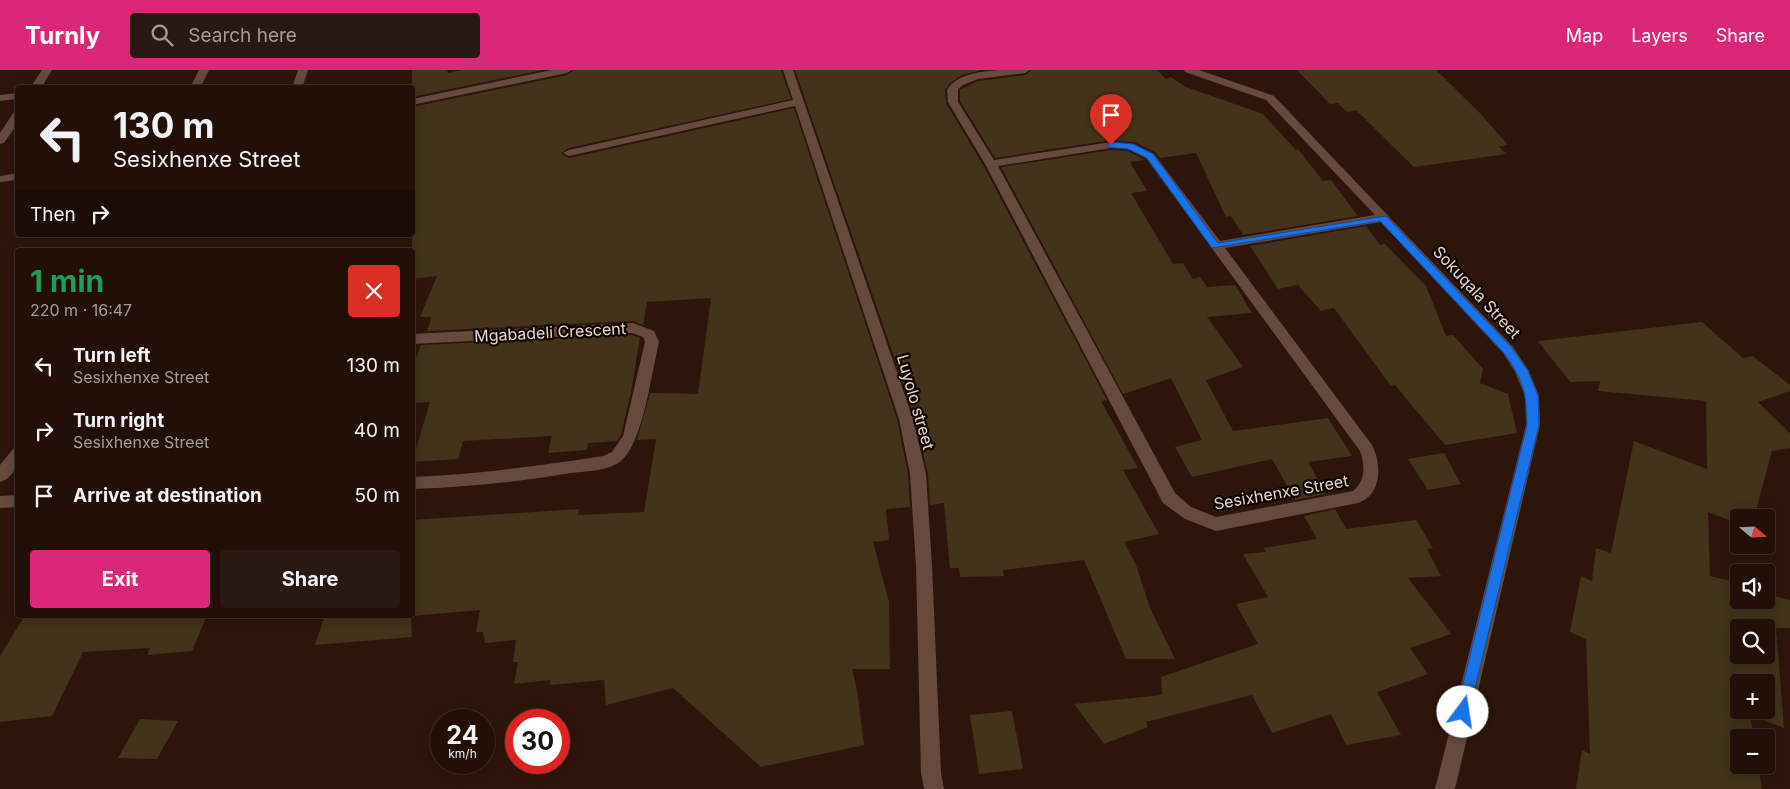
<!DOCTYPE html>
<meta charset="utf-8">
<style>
:root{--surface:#221008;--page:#2a1912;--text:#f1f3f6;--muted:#a29d9c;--line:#3f3029;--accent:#db2777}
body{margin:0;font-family:Inter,sans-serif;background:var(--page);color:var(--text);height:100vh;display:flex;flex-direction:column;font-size:19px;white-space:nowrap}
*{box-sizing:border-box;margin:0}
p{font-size:16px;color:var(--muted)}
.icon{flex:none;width:28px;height:28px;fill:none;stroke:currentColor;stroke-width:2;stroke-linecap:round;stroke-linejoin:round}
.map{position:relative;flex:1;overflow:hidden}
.sheet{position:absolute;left:15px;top:178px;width:400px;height:370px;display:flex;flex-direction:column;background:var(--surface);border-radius:5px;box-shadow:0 2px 12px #0003,0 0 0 1px var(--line)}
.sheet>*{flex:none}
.top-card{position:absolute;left:15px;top:15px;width:400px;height:152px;border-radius:5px;box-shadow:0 2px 12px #0003,0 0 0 1px var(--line);background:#221008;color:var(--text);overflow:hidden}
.needle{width:32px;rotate:109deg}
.tools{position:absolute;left:1730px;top:439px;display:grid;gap:10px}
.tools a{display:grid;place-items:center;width:45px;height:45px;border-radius:5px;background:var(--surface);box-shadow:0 2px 12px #0003,0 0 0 1px var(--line);font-size:25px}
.speed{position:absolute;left:430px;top:639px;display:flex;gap:10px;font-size:25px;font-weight:700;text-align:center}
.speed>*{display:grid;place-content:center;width:65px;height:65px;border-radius:50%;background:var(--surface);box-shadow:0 2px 12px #0003,0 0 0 1px var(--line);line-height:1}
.speed small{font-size:12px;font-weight:400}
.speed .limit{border:8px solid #d22;background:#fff;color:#111}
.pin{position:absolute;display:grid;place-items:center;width:42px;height:42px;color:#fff;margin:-51px -21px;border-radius:50% 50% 50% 0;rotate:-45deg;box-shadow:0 0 5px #0007}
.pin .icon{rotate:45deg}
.me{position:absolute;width:55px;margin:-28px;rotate:14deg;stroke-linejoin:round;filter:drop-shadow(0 0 4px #0008)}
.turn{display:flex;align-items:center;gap:18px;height:105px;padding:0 15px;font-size:22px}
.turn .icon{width:65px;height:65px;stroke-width:2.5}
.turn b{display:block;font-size:35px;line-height:42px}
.then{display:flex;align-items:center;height:48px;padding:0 15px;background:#0003;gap:10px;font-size:19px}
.round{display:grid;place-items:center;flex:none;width:52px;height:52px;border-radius:5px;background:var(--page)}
.overview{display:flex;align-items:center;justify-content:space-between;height:85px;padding:0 15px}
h1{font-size:30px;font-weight:700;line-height:38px;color:#1e9e55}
.button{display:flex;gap:10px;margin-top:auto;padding:10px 15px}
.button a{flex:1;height:58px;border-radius:5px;background:var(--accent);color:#fff;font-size:20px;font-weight:700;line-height:58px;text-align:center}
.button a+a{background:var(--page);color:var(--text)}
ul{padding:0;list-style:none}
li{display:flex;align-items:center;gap:15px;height:65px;padding:0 15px}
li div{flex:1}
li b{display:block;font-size:19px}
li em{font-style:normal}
header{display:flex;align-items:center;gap:30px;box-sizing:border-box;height:70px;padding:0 25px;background:var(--accent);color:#fff}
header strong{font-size:24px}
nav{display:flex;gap:28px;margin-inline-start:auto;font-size:18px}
.search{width:350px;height:45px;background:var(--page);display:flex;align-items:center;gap:12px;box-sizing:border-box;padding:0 18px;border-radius:5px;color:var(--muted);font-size:19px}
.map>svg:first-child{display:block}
.building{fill:#42331a;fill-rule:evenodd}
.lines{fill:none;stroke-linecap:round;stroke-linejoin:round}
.minor{fill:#674a3e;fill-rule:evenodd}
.route{fill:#1a73e8;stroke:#114b97}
.labels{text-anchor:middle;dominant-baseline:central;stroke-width:4.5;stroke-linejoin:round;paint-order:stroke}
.street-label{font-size:16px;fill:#e6d5ce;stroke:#0e0502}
</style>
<header>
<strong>Turnly</strong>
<div class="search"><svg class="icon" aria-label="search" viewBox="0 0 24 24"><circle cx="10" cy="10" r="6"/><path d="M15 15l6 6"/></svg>Search here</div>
<nav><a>Map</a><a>Layers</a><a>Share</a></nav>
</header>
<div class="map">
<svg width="1790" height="719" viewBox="0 0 1790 719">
<rect width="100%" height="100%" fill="#2e150b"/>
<!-- building -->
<g class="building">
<path d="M 412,0 L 447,0 L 448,3 L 461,0 L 543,0 L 412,27 Z"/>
<path d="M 574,0 L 781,0 L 791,29 L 569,78 L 561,84 L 569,88 L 794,38 L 897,349 L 908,404 L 910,437 L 886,439 L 889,470 L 873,472 L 889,532 L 890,599 L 852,599 L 857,620 L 864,675 L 761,697 L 673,618 L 606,635 L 604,610 L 550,615 L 550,610 L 514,614 L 518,592 L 513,592 L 516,570 L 485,573 L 483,562 L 476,562 L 480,540 L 412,546 L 412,450 L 579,439 L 578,445 L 644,442 L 656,369 L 637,370 L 650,323 L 698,324 L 711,228 L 647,232 L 643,255 L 633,251 L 427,261 L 432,247 L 420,247 L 437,206 L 412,209 L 412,37 L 567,5 Z"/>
<path d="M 795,0 L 982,0 L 962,5 L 950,13 L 945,20 L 946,33 L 983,95 L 1107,330 L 1101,331 L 1138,398 L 1123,400 L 1159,464 L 1124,472 L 1136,495 L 1150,538 L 1175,589 L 1126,589 L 1084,490 L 1003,500 L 1004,506 L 960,507 L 959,498 L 950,498 L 944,433 L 930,435 L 928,404 L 915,348 Z"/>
<path d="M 1032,0 L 1157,0 L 1166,9 L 1171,7 L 1186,17 L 1263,44 L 1296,80 L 1298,79 L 1323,111 L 1331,110 L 1358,146 L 1243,165 L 1231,146 L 1226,147 L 1196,83 L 1160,88 L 1155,82 L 1134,72 L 1111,70 L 995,88 L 960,31 L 960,20 L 978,11 L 1025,5 Z"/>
<path d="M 1297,0 L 1436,0 L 1478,41 L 1508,75 L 1499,77 L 1507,84 L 1414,97 L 1356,40 L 1347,42 L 1338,33 L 1330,34 Z"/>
<path d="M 1111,80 L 1128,81 L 1145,90 L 1130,92 L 1147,121 L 1131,123 L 1173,194 L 1183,193 L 1193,209 L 1200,207 L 1207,217 L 1235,215 L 1252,243 L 1207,247 L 1243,297 L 1206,310 L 1233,361 L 1328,348 L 1352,386 L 1308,392 L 1326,424 L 1295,430 L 1272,389 L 1192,407 L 1175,377 L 1202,370 L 1171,308 L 1123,324 L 1001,97 Z"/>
<path d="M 1366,156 L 1380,175 L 1385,174 L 1426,216 L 1446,266 L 1453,265 L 1483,299 L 1480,313 L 1508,324 L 1517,363 L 1445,375 L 1395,315 L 1391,316 L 1334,238 L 1321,241 L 1298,215 L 1278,219 L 1250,176 Z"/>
<path d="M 1702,252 L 1743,288 L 1753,286 L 1790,315 L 1790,321 L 1758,332 L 1790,363 L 1790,378 L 1772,381 L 1754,448 L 1739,448 L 1739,454 L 1708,442 L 1710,506 L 1739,513 L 1739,530 L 1766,530 L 1766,524 L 1790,530 L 1790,558 L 1776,558 L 1784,658 L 1750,645 L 1754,668 L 1739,668 L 1739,695 L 1758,695 L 1762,719 L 1576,719 L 1582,680 L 1590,684 L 1586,569 L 1570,562 L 1581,506 L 1592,511 L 1596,478 L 1611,483 L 1634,371 L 1707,399 L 1706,331 L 1598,321 L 1600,311 L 1570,312 L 1538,271 ZM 1739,558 L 1766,558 L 1766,585 L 1739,585 ZM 1739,612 L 1766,612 L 1766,640 L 1739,640 Z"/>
<path d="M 632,265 L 640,268 L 631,322 L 621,365 L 617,371 L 588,373 L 587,380 L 548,383 L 552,366 L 463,371 L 458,389 L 412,392 L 430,332 L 412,333 L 412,299 L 421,275 Z"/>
<path d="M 1444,383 L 1461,414 L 1428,420 L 1408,389 Z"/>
<path d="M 1335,439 L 1346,459 L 1416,450 L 1433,478 L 1427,479 L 1441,506 L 1408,508 L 1451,564 L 1410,578 L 1428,604 L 1377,622 L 1401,665 L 1346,675 L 1331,644 L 1272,663 L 1252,625 L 1146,652 L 1148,657 L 1104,674 L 1074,634 L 1162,625 L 1161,607 L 1258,574 L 1236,534 L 1268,527 L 1243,484 L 1266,482 L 1264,478 L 1317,469 L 1304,446 Z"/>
<path d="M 25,545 L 207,545 L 192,581 L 147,585 L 150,578 L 83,582 L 52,646 L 0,652 L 0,586 Z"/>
<path d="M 325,545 L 411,545 L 412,567 L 315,575 Z"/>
<path d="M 1012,641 L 1023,699 L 979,704 L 970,645 Z"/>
<path d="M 140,649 L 178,651 L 157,689 L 118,688 Z"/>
</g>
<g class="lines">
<!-- minor -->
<g class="minor">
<path d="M 42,0 L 52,0 L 41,18 L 30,18 Z"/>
<path d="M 199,0 L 209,0 L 200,18 L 190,18 Z"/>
<path d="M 298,0 L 308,0 L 302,18 L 292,18 Z"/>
<path d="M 552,0 L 572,0 L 567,3 L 412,35 L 412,29 Z"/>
<path d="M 783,0 L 793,0 L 913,349 L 926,404 L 932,496 L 941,703 L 944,719 L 924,719 L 921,703 L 916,496 L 910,404 L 899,349 L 795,36 L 569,86 L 563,83 L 569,80 L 793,30 Z"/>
<path d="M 997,0 L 1030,0 L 1025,3 L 978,9 L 963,15 L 958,19 L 958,32 L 994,90 L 1111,72 L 1134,74 L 1154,84 L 1220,171 L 1375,145 L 1266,30 L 1185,2 L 1184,0 L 1199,0 L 1274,26 L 1513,277 L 1529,301 L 1539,326 L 1540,355 L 1455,719 L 1435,719 L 1526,355 L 1525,326 L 1515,302 L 1503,283 L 1381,152 L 1225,178 L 1372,375 C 1382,394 1382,425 1358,433 L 1216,461 L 1185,449 L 1163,433 L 985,94 L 948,32 L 947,20 C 956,4 980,2 997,0 ZM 1111,78 L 1128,79 L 1146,88 L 1360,381 C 1365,396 1366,410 1353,421 L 1216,447 L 1191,437 L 1175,423 L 998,96 Z"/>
<path d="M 18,23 L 18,29 L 0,31 L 0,25 Z"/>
<path d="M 18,41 L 18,53 L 4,73 L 0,74 L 0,63 L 14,42 Z"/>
<path d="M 18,103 L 18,110 L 0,112 L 0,106 Z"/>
<path d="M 633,253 L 654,261 L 659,272 C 652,301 643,372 622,390 C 610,401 587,401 571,403 C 518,412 466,417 412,419 L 412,407 C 477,404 539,396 603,386 L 612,382 L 623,366 L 645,272 L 643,267 L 632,263 L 412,274 L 412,264 Z"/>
<path d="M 18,377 C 18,392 16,407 0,412 L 0,395 L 13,379 Z"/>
<path d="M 18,425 L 18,437 L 0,438 L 0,426 Z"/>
</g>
</g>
<!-- route -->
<path class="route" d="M 1111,72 L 1133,74 L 1153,84 L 1218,173 L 1386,146 L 1512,278 L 1528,301 L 1538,326 L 1539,355 L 1468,647 L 1463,649 L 1458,647 L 1456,642 L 1527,355 C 1526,321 1524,311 1504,283 L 1380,151 L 1212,178 L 1147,88 L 1128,79 L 1108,77 L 1108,73 Z"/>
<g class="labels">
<!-- street labels -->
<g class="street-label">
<text transform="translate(1477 222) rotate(47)">Sokuqala Street</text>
<text transform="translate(550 262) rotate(-3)">Mgabadeli Crescent</text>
<text transform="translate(916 332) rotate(74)">Luyolo street</text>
<text transform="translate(1281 422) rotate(-10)">Sesixhenxe Street</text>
</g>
</g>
</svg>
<div class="tools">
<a><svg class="needle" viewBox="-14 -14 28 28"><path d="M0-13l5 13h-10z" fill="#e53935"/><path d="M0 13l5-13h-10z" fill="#a29d9c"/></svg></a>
<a><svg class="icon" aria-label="sound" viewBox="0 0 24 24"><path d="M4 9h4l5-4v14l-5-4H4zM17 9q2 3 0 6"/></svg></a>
<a><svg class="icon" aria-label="search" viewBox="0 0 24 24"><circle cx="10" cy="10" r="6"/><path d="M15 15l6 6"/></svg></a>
<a>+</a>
<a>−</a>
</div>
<div class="speed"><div>24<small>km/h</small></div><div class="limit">30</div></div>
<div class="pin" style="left:1111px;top:75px;background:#d93025"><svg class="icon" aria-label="arrive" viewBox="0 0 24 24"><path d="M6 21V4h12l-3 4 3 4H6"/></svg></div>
<svg class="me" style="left:1463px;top:642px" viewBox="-20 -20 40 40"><circle r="19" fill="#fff"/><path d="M0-13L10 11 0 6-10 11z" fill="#1a73e8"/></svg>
<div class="top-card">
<div class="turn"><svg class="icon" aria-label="left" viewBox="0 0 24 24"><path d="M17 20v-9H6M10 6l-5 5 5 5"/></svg><div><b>130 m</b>Sesixhenxe Street</div></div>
<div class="then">Then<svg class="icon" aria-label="right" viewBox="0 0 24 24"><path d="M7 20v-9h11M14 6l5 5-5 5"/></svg></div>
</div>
<section class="sheet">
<div class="overview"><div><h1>1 min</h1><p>220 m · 16:47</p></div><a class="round" style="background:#d93025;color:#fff"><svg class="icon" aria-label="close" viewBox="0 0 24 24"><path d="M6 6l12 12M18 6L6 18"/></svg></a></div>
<ul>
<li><svg class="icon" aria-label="left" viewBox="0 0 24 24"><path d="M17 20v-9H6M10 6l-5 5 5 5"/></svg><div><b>Turn left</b><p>Sesixhenxe Street</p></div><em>130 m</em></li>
<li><svg class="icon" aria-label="right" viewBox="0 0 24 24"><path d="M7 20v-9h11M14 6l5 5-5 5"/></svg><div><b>Turn right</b><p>Sesixhenxe Street</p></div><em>40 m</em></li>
<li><svg class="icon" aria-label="arrive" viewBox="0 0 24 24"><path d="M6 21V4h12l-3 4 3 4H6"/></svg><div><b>Arrive at destination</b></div><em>50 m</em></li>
</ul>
<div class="button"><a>Exit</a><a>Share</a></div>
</section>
</div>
